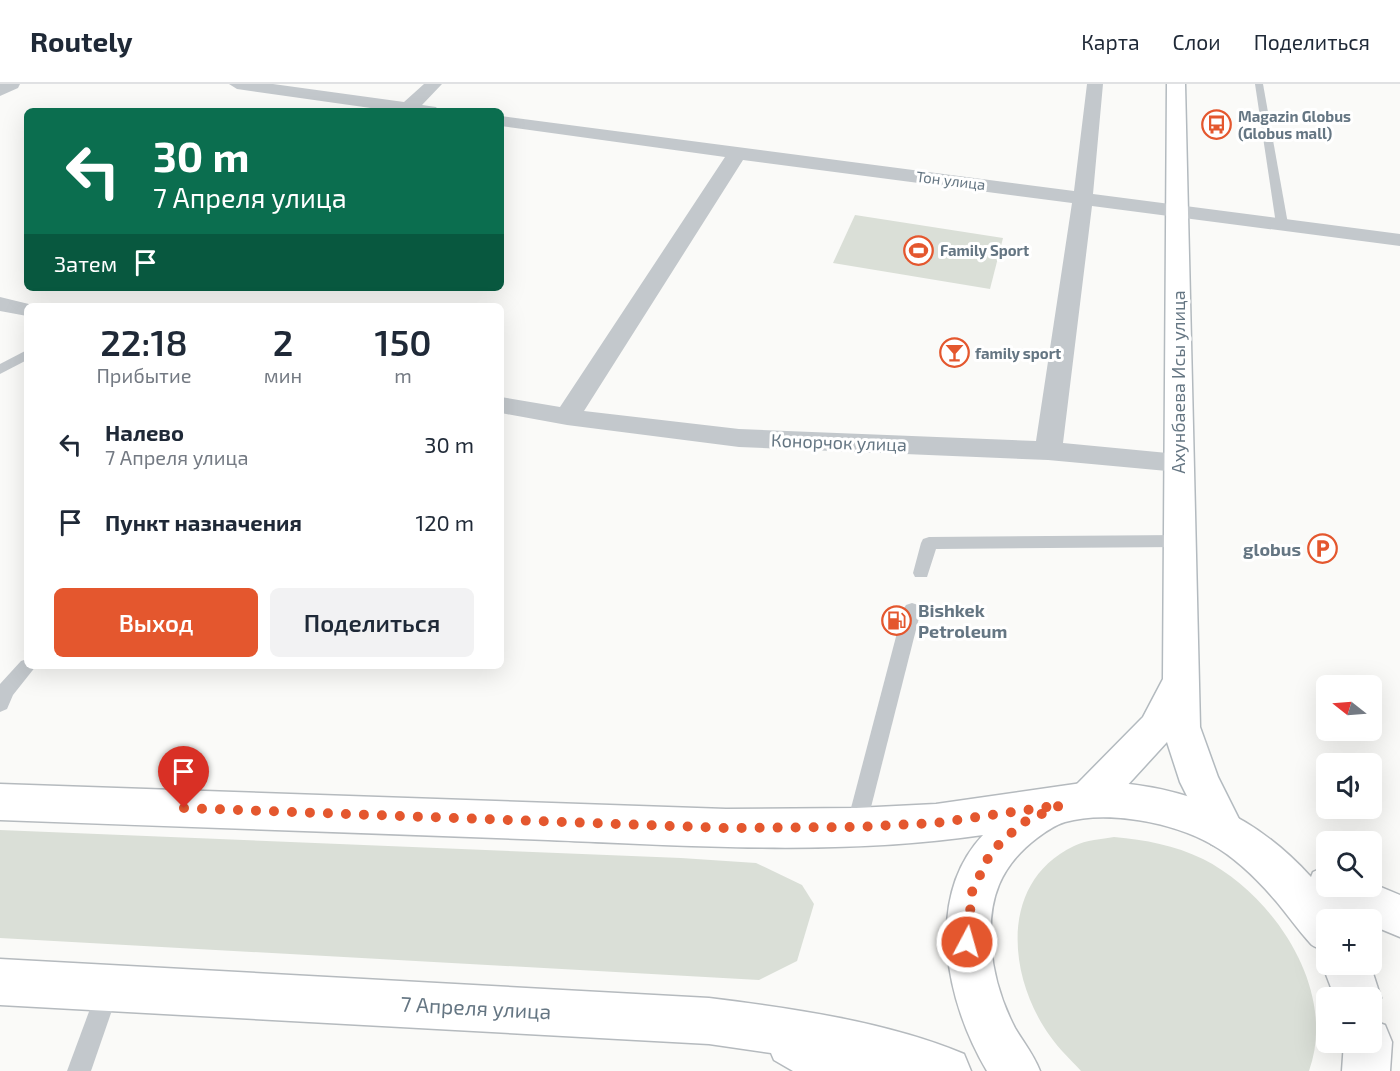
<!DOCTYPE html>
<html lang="ru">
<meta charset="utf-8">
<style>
:root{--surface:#fff;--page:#f2f2f3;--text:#1f2937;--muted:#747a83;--line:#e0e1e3;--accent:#e4572e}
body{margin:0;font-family:"Exo 2",sans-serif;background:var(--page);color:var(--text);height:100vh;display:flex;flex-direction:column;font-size:22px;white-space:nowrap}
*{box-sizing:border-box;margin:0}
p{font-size:20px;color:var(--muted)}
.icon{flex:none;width:33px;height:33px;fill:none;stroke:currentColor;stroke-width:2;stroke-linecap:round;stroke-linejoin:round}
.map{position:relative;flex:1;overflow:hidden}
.side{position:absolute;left:24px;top:219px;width:480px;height:366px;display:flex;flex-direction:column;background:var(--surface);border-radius:9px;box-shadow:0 6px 24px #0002}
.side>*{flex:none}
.hud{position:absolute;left:24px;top:24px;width:480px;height:183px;border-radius:9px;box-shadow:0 6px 24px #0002;background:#0b6e4f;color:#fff;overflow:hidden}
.needle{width:39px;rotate:287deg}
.buttons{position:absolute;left:1316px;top:591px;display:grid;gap:12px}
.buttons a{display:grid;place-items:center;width:66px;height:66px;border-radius:9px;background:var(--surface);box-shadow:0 6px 24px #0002;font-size:30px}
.pin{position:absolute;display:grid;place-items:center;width:51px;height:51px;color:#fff;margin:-62px -26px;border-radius:50% 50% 50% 0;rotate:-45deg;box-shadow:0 0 6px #0007}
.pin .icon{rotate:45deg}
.me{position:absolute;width:66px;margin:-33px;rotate:6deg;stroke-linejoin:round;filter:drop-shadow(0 0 4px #0008)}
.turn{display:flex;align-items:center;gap:21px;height:126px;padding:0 30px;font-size:27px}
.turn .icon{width:78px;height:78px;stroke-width:2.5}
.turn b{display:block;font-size:42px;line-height:51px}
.then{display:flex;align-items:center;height:57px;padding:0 30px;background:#0003;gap:12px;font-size:22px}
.eta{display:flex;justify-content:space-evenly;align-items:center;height:102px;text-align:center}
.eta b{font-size:36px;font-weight:600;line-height:42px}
.button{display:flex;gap:12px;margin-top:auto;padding:12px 30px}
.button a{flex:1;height:69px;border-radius:9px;background:var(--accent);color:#fff;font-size:24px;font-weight:600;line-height:69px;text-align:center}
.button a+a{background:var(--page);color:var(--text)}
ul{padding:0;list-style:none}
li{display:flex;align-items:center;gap:18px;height:78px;padding:0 30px}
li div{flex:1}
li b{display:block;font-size:22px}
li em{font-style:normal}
header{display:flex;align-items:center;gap:36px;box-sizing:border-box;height:84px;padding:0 30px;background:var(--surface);border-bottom:2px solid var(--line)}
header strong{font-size:28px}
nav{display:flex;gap:33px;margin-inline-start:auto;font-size:21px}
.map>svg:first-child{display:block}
.green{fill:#dadfd7}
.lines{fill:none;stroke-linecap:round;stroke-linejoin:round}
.secondary-casing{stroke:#b3babf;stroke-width:3}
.primary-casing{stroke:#b5babe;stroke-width:3}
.lane{fill:#c3c8cc;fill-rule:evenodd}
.street{fill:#c3c8cc;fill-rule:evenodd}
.secondary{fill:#fff;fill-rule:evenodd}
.primary{fill:#fff;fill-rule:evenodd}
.route{stroke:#e4572e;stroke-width:10;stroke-dasharray:0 18}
.labels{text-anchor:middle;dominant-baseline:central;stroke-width:6;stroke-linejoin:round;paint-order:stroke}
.far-poi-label{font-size:15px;font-weight:bold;fill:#657683;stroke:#fff;text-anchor:start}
.far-street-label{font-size:15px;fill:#657683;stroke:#fff}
.street-label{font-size:18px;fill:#657683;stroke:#fff}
.poi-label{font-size:18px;font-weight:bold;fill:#657683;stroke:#fff;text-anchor:end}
.near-street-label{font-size:21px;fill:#657683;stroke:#fff}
</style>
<header>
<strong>Routely</strong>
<nav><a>Карта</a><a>Слои</a><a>Поделиться</a></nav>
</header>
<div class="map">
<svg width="1400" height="987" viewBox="0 0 1400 987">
<rect width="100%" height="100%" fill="#fafaf8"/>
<!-- green -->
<g class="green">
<path d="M 855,131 L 1003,154 L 990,205 L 833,179 Z"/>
<path d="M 0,746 L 681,774 L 756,779 L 802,801 L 814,820 L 797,877 L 759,896 L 0,854 Z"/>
<path d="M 1114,753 C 1146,756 1174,761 1203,775 C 1274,811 1338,906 1309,987 L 1081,987 C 1071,976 1059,965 1050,952 C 1008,894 998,798 1074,762 C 1086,756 1102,755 1114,753 Z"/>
</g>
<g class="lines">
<defs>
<path id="secondary" d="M 1167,0 L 1185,0 L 1200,643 L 1218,693 L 1245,747 L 1239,760 L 1225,766 L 1211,760 L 1180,698 L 1167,658 L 1103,728 L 1089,733 L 1075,728 L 1069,715 L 1075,702 L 1143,633 L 1163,595 Z"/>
<g id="primary">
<path d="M 1103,698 C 1187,702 1254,730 1311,793 L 1313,788 L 1326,782 L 1326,802 L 1371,802 L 1371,799 L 1400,811 L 1400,853 L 1371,841 L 1371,836 L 1358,836 L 1341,828 L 1344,836 L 1326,836 L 1326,867 C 1321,865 1313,863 1310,859 C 1298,846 1287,830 1276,817 C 1257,795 1236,774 1211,760 C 1172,738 1107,726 1065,738 C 1055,741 1045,748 1037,754 C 1000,782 988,815 991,861 C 993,890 1002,919 1015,944 C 1024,959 1034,971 1040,987 L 987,987 C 947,920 923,815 983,751 C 840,772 693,762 548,756 C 366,749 183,743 0,736 L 0,700 L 726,725 L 856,724 L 936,720 L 1082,699 Z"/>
<path d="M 1326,872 L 1326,880 L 1370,880 L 1381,914 L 1374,930 L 1371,932 L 1371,914 L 1335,914 L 1322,880 Z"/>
<path d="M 0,875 L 709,914 C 791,924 888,938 964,970 L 971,987 L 793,987 L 774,976 L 771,969 L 709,960 L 0,921 Z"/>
<path d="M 1371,936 L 1385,941 L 1392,958 L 1390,987 L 1342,987 L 1344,958 L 1371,958 Z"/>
</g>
</defs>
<!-- secondary casing -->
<use href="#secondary" class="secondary-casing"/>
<!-- primary casing -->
<use href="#primary" class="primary-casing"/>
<!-- lane -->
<g class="lane">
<path d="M 1255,0 L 1263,0 L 1288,140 L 1282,143 L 1276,140 Z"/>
<path d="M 27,266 L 27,276 L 0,290 L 0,280 Z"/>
<path d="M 1179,451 L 1185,453 L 1187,457 L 1185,461 L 1179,463 L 936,465 L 927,493 L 915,493 L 913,489 L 921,459 L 923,455 L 929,453 Z"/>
<path d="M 912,519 L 918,521 L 921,526 L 866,743 L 863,750 L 856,752 L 849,750 L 846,743 L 903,526 L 906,521 Z"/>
<path d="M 27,575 L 27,582 L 36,582 L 13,611 L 7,625 L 0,628 L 0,600 L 21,577 Z"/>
<path d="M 108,895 L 116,898 L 119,906 L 91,987 L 67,987 L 100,898 Z"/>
</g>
<!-- street -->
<g class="street">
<path d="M 0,0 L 20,0 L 18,4 L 0,12 Z"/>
<path d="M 229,0 L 273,0 L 404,18 L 424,0 L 442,0 L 422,21 L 436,23 L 439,27 L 392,27 L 237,5 Z"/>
<path d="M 1087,0 L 1103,0 L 1093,110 L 1400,150 L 1400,162 L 1092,122 L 1063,359 L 1178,370 L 1188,372 L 1192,379 L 1188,386 L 1178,388 L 1048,376 L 739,363 L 567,341 L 501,329 L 501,313 L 560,323 L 725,73 L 501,42 L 501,32 L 1074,107 ZM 743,76 L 1072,119 L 1036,357 L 739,345 L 584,327 Z"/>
<path d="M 0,213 L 37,222 L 27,222 L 27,232 L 0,227 Z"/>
</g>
<!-- secondary -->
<use href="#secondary" class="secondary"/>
<!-- primary -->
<use href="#primary" class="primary"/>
</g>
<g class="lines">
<!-- route -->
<path class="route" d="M 184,724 L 726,744 L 856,743 L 936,739 L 1061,721 L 1022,739 L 991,768 L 972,808 L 967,858"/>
</g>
<!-- icons -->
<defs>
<symbol id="bus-ring" viewBox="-11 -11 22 22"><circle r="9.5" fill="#fff" stroke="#e4572e" stroke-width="1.5"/><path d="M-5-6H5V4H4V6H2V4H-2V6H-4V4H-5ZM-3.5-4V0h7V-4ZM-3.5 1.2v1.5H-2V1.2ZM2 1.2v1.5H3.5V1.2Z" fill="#e4572e"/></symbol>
<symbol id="stadium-ring" viewBox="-11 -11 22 22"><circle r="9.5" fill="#fff" stroke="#e4572e" stroke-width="1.5"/><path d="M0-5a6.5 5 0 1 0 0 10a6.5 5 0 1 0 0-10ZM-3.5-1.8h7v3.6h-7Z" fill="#e4572e"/></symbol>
<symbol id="bar-ring" viewBox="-11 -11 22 22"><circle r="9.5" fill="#fff" stroke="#e4572e" stroke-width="1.5"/><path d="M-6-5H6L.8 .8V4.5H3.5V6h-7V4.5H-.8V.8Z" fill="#e4572e"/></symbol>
<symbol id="parking-ring" viewBox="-11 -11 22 22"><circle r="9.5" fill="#fff" stroke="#e4572e" stroke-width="1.5"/><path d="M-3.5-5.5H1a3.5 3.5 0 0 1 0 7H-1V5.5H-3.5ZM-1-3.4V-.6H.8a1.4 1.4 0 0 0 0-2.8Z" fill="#e4572e"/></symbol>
<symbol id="fuel-ring" viewBox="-11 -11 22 22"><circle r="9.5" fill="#fff" stroke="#e4572e" stroke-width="1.5"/><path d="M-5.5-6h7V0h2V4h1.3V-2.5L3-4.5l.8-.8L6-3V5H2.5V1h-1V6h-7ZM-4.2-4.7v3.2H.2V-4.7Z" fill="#e4572e"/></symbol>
</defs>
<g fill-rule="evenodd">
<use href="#bus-ring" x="1200" y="24" width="33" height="33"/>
<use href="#stadium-ring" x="902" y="150" width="33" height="33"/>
<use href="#bar-ring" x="938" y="252" width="33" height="33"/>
<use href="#parking-ring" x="1306" y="448" width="33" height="33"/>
<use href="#fuel-ring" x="880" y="520" width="33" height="33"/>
</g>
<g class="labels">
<!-- far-poi labels -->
<g class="far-poi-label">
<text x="1238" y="32">Magazin Globus<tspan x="1238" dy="17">(Globus mall)</tspan></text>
<text x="940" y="166">Family Sport</text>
<text x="975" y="269">family sport</text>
</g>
<!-- far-street labels -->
<g class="far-street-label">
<text transform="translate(951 96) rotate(7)">Тон улица</text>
</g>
<!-- street labels -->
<g class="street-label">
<text transform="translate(1178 298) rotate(-90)">Ахунбаева Исы улица</text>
<text transform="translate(839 358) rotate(2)">Конорчок улица</text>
</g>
<!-- poi labels -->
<g class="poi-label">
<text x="1301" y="465">globus</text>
<text x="918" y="526" text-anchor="start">Bishkek<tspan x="918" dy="21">Petroleum</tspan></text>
</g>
<!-- near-street labels -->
<g class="near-street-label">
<text transform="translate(476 923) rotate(3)">7 Апреля улица</text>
</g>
</g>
</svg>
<div class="buttons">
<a><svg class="needle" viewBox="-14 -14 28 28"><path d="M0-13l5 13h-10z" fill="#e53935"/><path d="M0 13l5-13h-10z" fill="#747a83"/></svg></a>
<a><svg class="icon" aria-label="sound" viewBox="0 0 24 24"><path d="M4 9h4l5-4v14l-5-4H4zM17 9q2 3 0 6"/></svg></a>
<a><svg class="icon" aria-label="search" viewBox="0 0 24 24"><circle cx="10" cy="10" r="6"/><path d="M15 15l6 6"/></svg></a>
<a>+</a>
<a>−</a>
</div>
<div class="pin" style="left:184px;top:724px;background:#d93025"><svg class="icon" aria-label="arrive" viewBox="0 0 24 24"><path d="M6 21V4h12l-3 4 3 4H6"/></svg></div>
<svg class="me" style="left:967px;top:858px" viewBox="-20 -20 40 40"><circle r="17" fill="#e4572e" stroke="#fff" stroke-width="3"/><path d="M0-11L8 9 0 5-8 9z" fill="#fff"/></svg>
<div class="hud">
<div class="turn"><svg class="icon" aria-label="left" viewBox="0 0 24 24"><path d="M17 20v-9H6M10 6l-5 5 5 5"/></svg><div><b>30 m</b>7 Апреля улица</div></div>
<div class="then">Затем<svg class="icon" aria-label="arrive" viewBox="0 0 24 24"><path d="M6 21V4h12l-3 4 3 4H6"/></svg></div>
</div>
<section class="side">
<div class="eta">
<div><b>22:18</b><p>Прибытие</p></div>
<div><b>2</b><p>мин</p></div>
<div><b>150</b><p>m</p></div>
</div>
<ul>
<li><svg class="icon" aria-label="left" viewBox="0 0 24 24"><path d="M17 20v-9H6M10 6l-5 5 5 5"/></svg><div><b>Налево</b><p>7 Апреля улица</p></div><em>30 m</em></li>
<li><svg class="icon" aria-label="arrive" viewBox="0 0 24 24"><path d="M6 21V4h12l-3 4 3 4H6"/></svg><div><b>Пункт назначения</b></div><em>120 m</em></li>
</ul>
<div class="button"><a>Выход</a><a>Поделиться</a></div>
</section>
</div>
